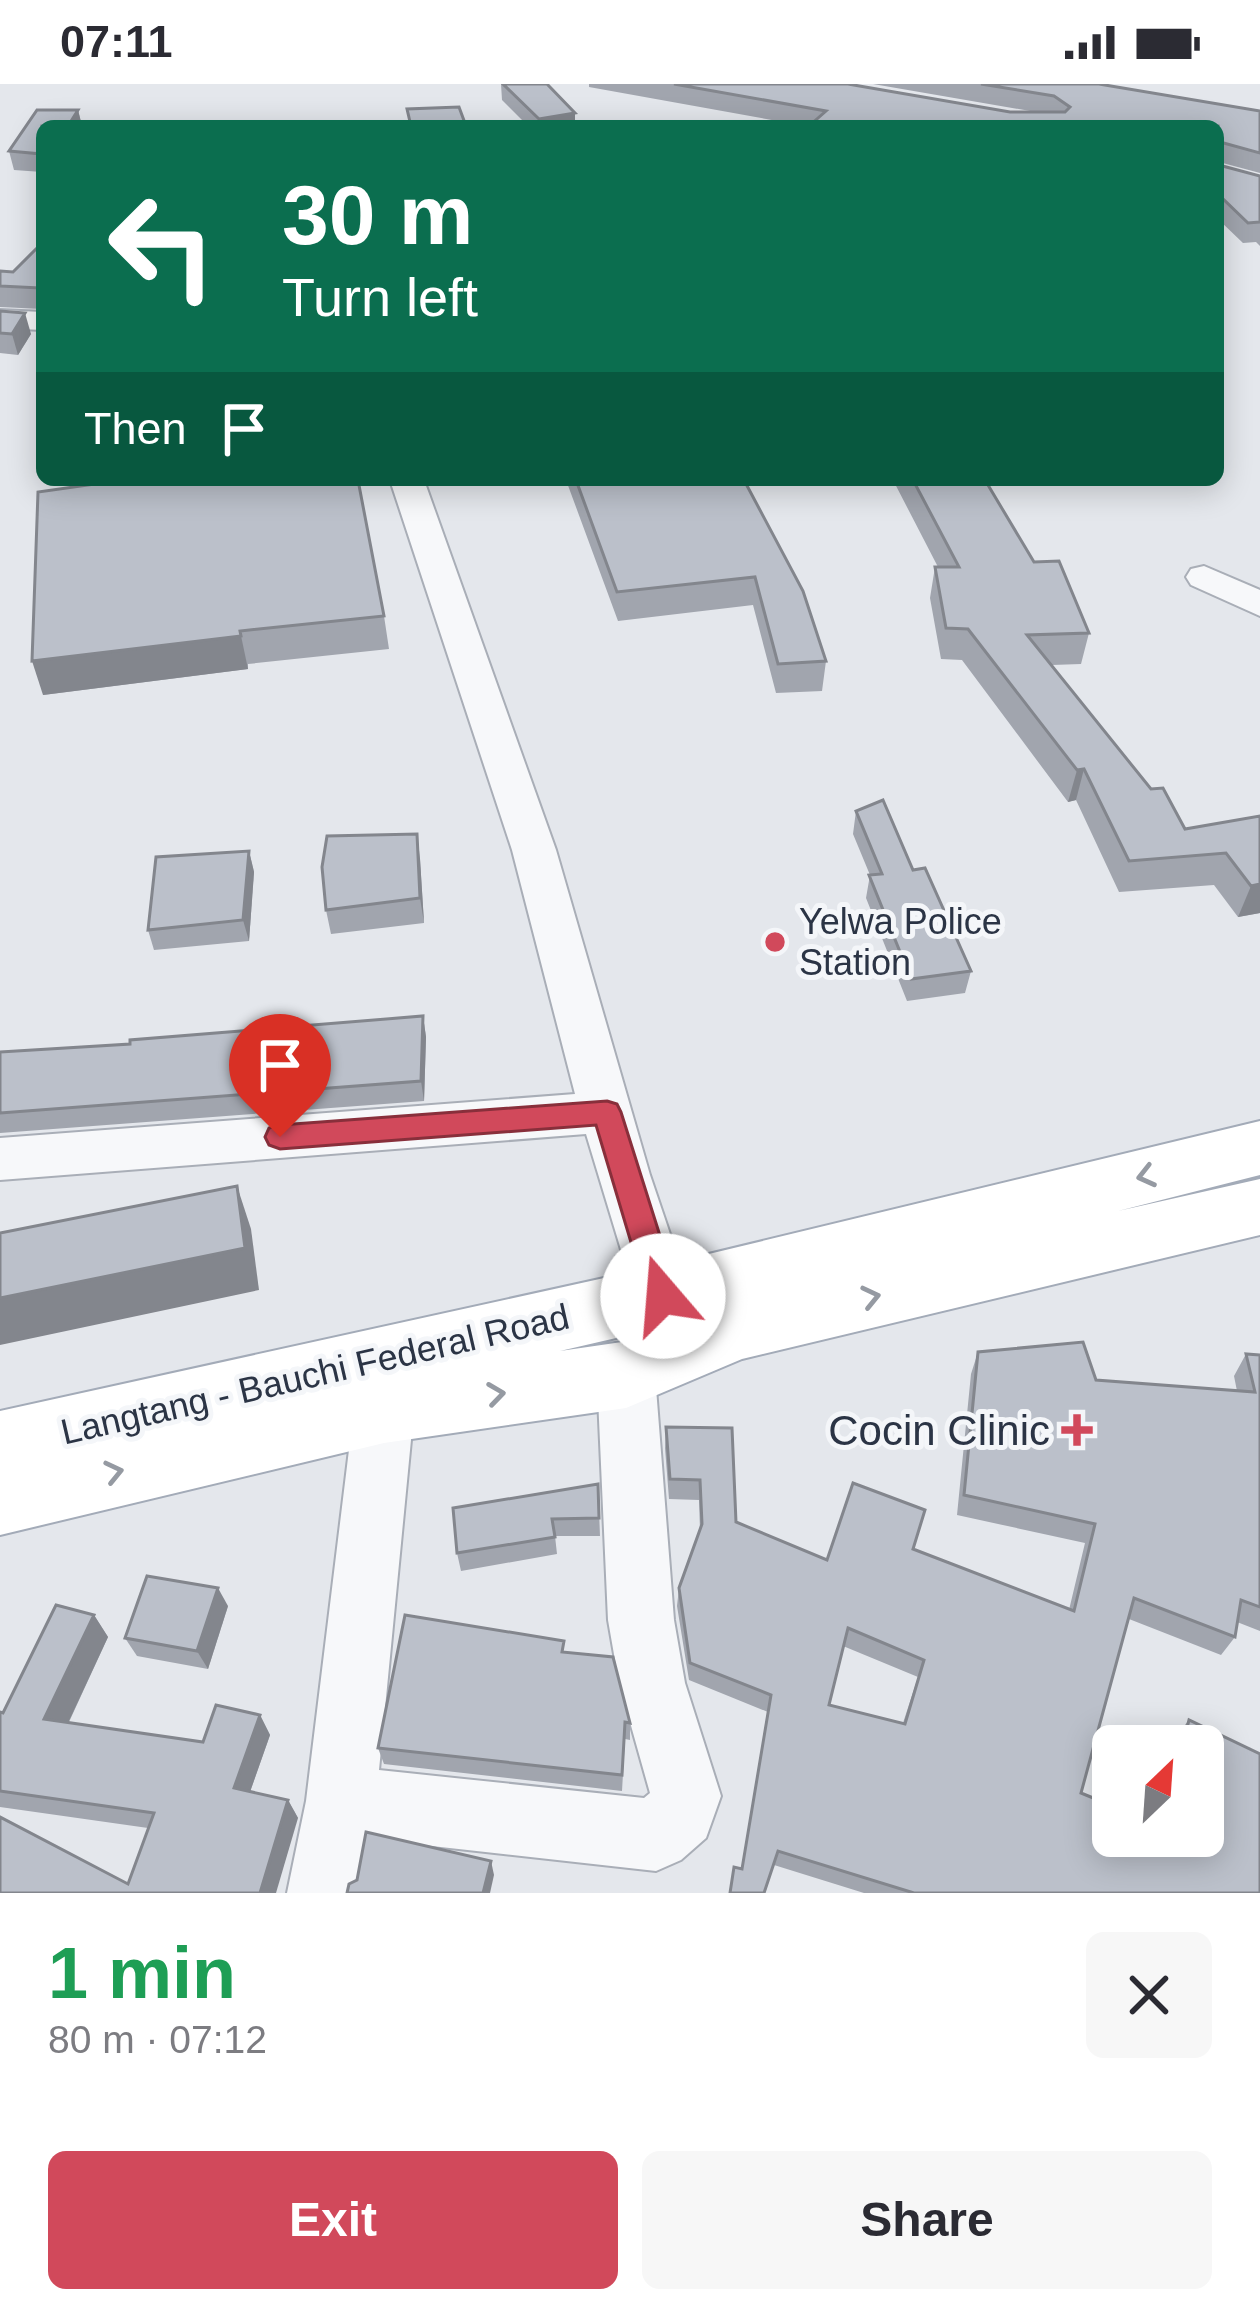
<!DOCTYPE html>
<meta charset="utf-8">
<style>
:root{--surface:#fff;--page:#f7f7f7;--text:#2b2b33;--muted:#7c7c81;--accent:#d1495b}
body{margin:0;font-family:Arial,sans-serif;background:var(--page);color:var(--text);height:100vh;display:flex;flex-direction:column;font-size:45px;white-space:nowrap}
*{box-sizing:border-box;margin:0}
p{font-size:39px;color:var(--muted)}
.icon{flex:none;width:66px;height:66px;fill:none;stroke:currentColor;stroke-width:2;stroke-linecap:round;stroke-linejoin:round}
.map{position:relative;height:1809px;overflow:hidden}
.panel{display:flex;flex-direction:column;background:var(--surface);flex:1}
.panel>*{flex:none}
.hud{position:absolute;left:36px;top:36px;width:1188px;height:366px;border-radius:18px;box-shadow:0 6px 30px #0003;background:#0b6e4f;color:#fff;overflow:hidden}
.needle{width:78px;rotate:25deg}
.controls{position:absolute;left:1092px;top:1641px;display:grid;gap:24px}
.controls a{display:grid;place-items:center;width:132px;height:132px;border-radius:18px;background:var(--surface);box-shadow:0 6px 30px #0003;font-size:60px}
.pin{position:absolute;display:grid;place-items:center;width:102px;height:102px;color:#fff;margin:-123px -51px;border-radius:50% 50% 50% 0;rotate:-45deg;box-shadow:0 0 12px #0007}
.pin .icon{rotate:45deg}
.me{position:absolute;width:132px;margin:-66px;rotate:342deg;stroke-linejoin:round;filter:drop-shadow(0 0 9px #0008)}
.turn{display:flex;align-items:center;gap:42px;height:252px;padding:0 48px;font-size:54px}
.turn .icon{width:156px;height:156px;stroke-width:2.5}
.turn b{display:block;font-size:84px;line-height:102px}
.then{display:flex;align-items:center;height:114px;padding:0 48px;background:#0003;gap:24px;font-size:45px}
.round{display:grid;place-items:center;flex:none;width:126px;height:126px;border-radius:18px;background:var(--page)}
.overview{display:flex;align-items:center;justify-content:space-between;height:204px;padding:0 48px}
h1{font-size:72px;font-weight:700;line-height:90px;color:#1e9e55}
.button{display:flex;gap:24px;margin-top:auto;padding:24px 48px}
.button a{flex:1;height:138px;border-radius:18px;background:var(--accent);color:#fff;font-size:48px;font-weight:700;line-height:138px;text-align:center}
.button a+a{background:var(--page);color:var(--text)}
.status{display:flex;justify-content:space-between;align-items:center;height:84px;padding:0 60px;background:var(--surface);direction:ltr}
.status svg{height:33px;fill:currentColor}
.map>svg:first-child{display:block}
.lines{fill:none;stroke-linecap:round;stroke-linejoin:round}
.minor-casing{stroke:#a9aeb7;stroke-width:4}
.major-casing{stroke:#a3abb8;stroke-width:4}
.minor{fill:#f7f8fa;fill-rule:evenodd}
.major{fill:#fff;fill-rule:evenodd}
.wall{fill:#a1a5ae;fill-rule:evenodd}
.shaded-wall{fill:#83868d}
.building{fill:#bbc0ca;stroke:#83868d;stroke-width:3;fill-rule:evenodd}
.oneway{stroke:#959aa2}
.route{fill:#d1495b;stroke:#882f3b;stroke-width:3}
.poi-dot{fill:#d1495b;stroke:#f4f6f9;stroke-width:4.5}
.labels{text-anchor:middle;dominant-baseline:central;stroke-width:10;stroke-linejoin:round;paint-order:stroke}
.poi-label{font-size:36px;fill:#2b3445;stroke:#f4f6f9;text-anchor:start}
.street-label{font-size:36px;fill:#2b3445;stroke:#f4f6f9}
.near-poi-label{font-size:42px;fill:#2b3445;stroke:#f4f6f9;text-anchor:end}
</style>
<div class="status"><b>07:11</b><svg viewBox="0 0 49 12"><path d="M0 12V9h3v3zM5 12V6h3v6zM10 12V3h3v9zM15 12V0h3v12zM26 1h20v11H26zM47 4h2v5h-2z"/></svg></div>
<div class="map">
<svg width="1260" height="1809" viewBox="0 0 1260 1809">
<rect width="100%" height="100%" fill="#e4e7ec"/>
<g class="lines">
<defs>
<g id="minor">
<path d="M 0,226 L 42,228 L 42,246 L 0,244 Z"/>
<path d="M 390,396 L 424,396 L 556,766 L 650,1091 L 691,1212 L 683,1229 L 663,1237 L 643,1229 L 635,1212 L 586,1050 L 0,1096 L 0,1054 L 575,1010 L 512,766 Z"/>
<path d="M 1204,482 L 1260,506 L 1260,532 L 1191,501 L 1186,493 L 1191,485 Z"/>
<path d="M 626,1264 L 647,1272 L 655,1291 L 674,1536 L 685,1599 L 721,1712 L 706,1754 L 681,1776 L 656,1787 L 369,1755 L 359,1809 L 287,1809 L 306,1717 L 354,1325 L 363,1306 L 384,1298 L 405,1306 L 414,1325 L 379,1686 L 644,1714 L 650,1709 L 619,1599 L 608,1536 L 597,1291 L 605,1272 Z"/>
</g>
<path id="major" d="M 1260,1037 L 1260,1091 L 1118,1127 L 1260,1095 L 1260,1151 L 742,1275 L 626,1324 L 384,1359 L 0,1451 L 0,1327 L 663,1181 ZM 655,1245 L 622,1258 L 560,1267 Z"/>
</defs>
<!-- minor casing -->
<use href="#minor" class="minor-casing"/>
<!-- major casing -->
<use href="#major" class="major-casing"/>
<!-- minor -->
<use href="#minor" class="minor"/>
<!-- major -->
<use href="#major" class="major"/>
</g>
<!-- wall -->
<g class="wall">
<path d="M 501,0 L 547,0 L 575,29 L 575,42 L 528,42 L 502,16 Z"/>
<path d="M 589,0 L 848,0 L 1010,28 L 1036,28 L 873,0 L 1099,0 L 1260,27 L 1260,89 L 1219,78 L 1219,81 L 1260,92 L 1260,162 L 1256,158 L 1243,159 L 1218,135 L 1218,42 L 805,42 L 589,3 Z"/>
<path d="M 37,26 L 78,26 L 82,42 L 42,42 L 42,88 L 14,86 L 9,67 Z"/>
<path d="M 42,159 L 42,225 L 0,223 L 0,187 L 13,188 Z"/>
<path d="M 0,227 L 31,250 L 18,271 L 0,269 Z"/>
<path d="M 123,396 L 384,532 L 389,565 L 248,580 L 248,585 L 43,611 Z"/>
<path d="M 566,396 L 744,396 L 826,577 L 822,607 L 776,609 L 753,521 L 618,537 Z"/>
<path d="M 893,396 L 985,396 L 1034,478 L 1089,549 L 1081,580 L 1052,581 L 1151,705 L 1185,745 L 1260,732 L 1260,829 L 1238,833 L 1214,801 L 1119,808 L 1076,716 L 1068,718 L 962,576 L 941,575 L 930,514 L 935,483 L 938,483 Z"/>
<path d="M 856,727 L 913,786 L 971,887 L 965,909 L 907,917 L 866,814 L 870,791 L 853,750 Z"/>
<path d="M 249,767 L 254,788 L 249,857 L 154,866 L 148,846 Z"/>
<path d="M 420,775 L 424,839 L 331,850 L 326,826 Z"/>
<path d="M 423,932 L 426,953 L 424,1017 L 0,1049 L 0,968 L 130,960 Z"/>
<path d="M 1083,1258 L 1096,1296 L 1237,1307 L 1234,1292 L 1246,1270 L 1260,1271 L 1260,1547 L 1237,1538 L 1235,1553 L 1221,1571 L 1129,1535 L 1081,1709 L 1113,1722 L 1113,1752 L 1203,1752 L 1203,1662 L 1173,1662 L 1176,1652 L 1189,1636 L 1260,1670 L 1260,1809 L 864,1809 L 774,1781 L 765,1809 L 729,1809 L 734,1783 L 742,1785 L 768,1628 L 689,1596 L 677,1522 L 679,1504 L 700,1446 L 699,1416 L 669,1415 L 665,1364 L 666,1343 L 732,1344 L 736,1438 L 827,1476 L 853,1399 L 925,1426 L 913,1465 L 1069,1526 L 1085,1459 L 957,1431 L 971,1290 L 978,1268 ZM 843,1562 L 918,1593 L 903,1639 L 829,1621 Z"/>
<path d="M 598,1400 L 600,1452 L 555,1452 L 557,1470 L 461,1487 L 457,1469 Z"/>
<path d="M 228,1522 L 208,1585 L 137,1572 L 125,1554 Z"/>
<path d="M 94,1531 L 108,1553 L 69,1638 L 203,1658 L 260,1631 L 270,1651 L 250,1708 L 288,1716 L 298,1734 L 128,1800 L 148,1744 L 0,1723 L 0,1628 L 3,1629 Z"/>
<path d="M 565,1568 L 630,1639 L 630,1656 L 625,1655 L 622,1707 L 384,1680 L 378,1664 Z"/>
</g>
<!-- shaded-wall -->
<g class="shaded-wall">
<path d="M 78,26 L 82,42 L 68,42 Z"/>
<path d="M 575,29 L 575,42 L 539,42 L 539,35 Z"/>
<path d="M 25,229 L 31,250 L 18,271 L 12,250 Z"/>
<path d="M 240,547 L 248,585 L 43,611 L 32,577 Z"/>
<path d="M 1084,685 L 1076,716 L 1068,718 L 1077,686 Z"/>
<path d="M 417,750 L 420,775 L 424,839 L 420,814 Z"/>
<path d="M 249,767 L 254,788 L 249,857 L 243,836 Z"/>
<path d="M 1260,800 L 1260,829 L 1238,833 L 1251,802 Z"/>
<path d="M 423,932 L 426,953 L 424,1017 L 421,997 Z"/>
<path d="M 237,1102 L 251,1145 L 259,1206 L 0,1261 L 0,1214 Z"/>
<path d="M 218,1504 L 228,1522 L 208,1585 L 197,1567 Z"/>
<path d="M 94,1531 L 108,1553 L 61,1654 L 44,1635 Z"/>
<path d="M 260,1631 L 270,1651 L 245,1722 L 234,1704 Z"/>
<path d="M 288,1716 L 298,1734 L 276,1809 L 260,1809 Z"/>
<path d="M 491,1777 L 494,1791 L 490,1809 L 483,1809 Z"/>
</g>
<!-- building -->
<g class="building">
<path d="M 503,0 L 547,0 L 575,29 L 539,35 Z"/>
<path d="M 674,0 L 848,0 L 1010,28 L 1065,28 L 1070,23 L 1054,12 L 981,0 L 1099,0 L 1260,27 L 1260,69 L 1220,58 L 1219,81 L 1260,92 L 1260,138 L 1248,139 L 1218,110 L 1218,42 L 809,42 L 826,27 Z"/>
<path d="M 459,23 L 466,42 L 411,42 L 407,25 Z"/>
<path d="M 37,26 L 78,26 L 68,42 L 42,42 L 42,70 L 9,67 Z"/>
<path d="M 228,38 L 267,42 L 224,42 Z"/>
<path d="M 42,159 L 42,200 L 40,204 L 0,202 L 0,187 L 13,188 Z"/>
<path d="M 0,227 L 25,229 L 12,250 L 0,249 Z"/>
<path d="M 123,396 L 358,396 L 384,532 L 240,547 L 241,552 L 32,577 L 38,408 Z"/>
<path d="M 576,396 L 744,396 L 803,507 L 826,577 L 778,580 L 755,493 L 617,508 Z"/>
<path d="M 913,396 L 985,396 L 1034,478 L 1059,477 L 1089,549 L 1027,551 L 1151,705 L 1163,704 L 1185,745 L 1260,732 L 1260,800 L 1251,802 L 1226,769 L 1129,777 L 1084,685 L 1077,686 L 968,545 L 946,544 L 935,483 L 959,483 Z"/>
<path d="M 883,716 L 913,786 L 925,784 L 971,887 L 911,895 L 869,791 L 882,790 L 856,727 Z"/>
<path d="M 417,750 L 420,814 L 326,826 L 322,783 L 327,752 Z"/>
<path d="M 249,767 L 243,836 L 148,846 L 156,773 Z"/>
<path d="M 423,932 L 421,997 L 0,1029 L 0,968 L 130,960 L 130,956 Z"/>
<path d="M 237,1102 L 245,1164 L 0,1214 L 0,1149 Z"/>
<path d="M 1083,1258 L 1096,1296 L 1255,1308 L 1246,1270 L 1260,1271 L 1260,1523 L 1241,1516 L 1235,1553 L 1134,1514 L 1081,1709 L 1113,1722 L 1113,1752 L 1203,1752 L 1203,1662 L 1182,1662 L 1189,1636 L 1260,1670 L 1260,1809 L 914,1809 L 778,1767 L 764,1809 L 730,1809 L 734,1783 L 742,1785 L 771,1611 L 690,1579 L 679,1504 L 702,1440 L 700,1396 L 670,1395 L 666,1343 L 732,1344 L 736,1438 L 827,1476 L 853,1399 L 925,1426 L 913,1465 L 1074,1527 L 1095,1440 L 964,1411 L 978,1268 ZM 848,1544 L 924,1576 L 905,1640 L 829,1621 Z"/>
<path d="M 598,1400 L 599,1434 L 552,1435 L 555,1453 L 457,1469 L 453,1424 Z"/>
<path d="M 147,1492 L 218,1504 L 197,1567 L 125,1554 Z"/>
<path d="M 56,1521 L 94,1531 L 44,1635 L 203,1658 L 216,1621 L 260,1631 L 234,1704 L 288,1716 L 260,1809 L 0,1809 L 0,1733 L 128,1800 L 154,1729 L 0,1707 L 0,1628 L 3,1629 Z"/>
<path d="M 405,1531 L 564,1557 L 562,1568 L 613,1573 L 630,1639 L 625,1638 L 622,1691 L 378,1664 Z"/>
<path d="M 366,1748 L 491,1777 L 483,1809 L 347,1809 L 349,1800 L 357,1796 Z"/>
</g>
<!-- one-way arrows -->
<defs><path id="oneway-chevron" d="M-2-3.5L2.5 0L-2 3.5" fill="none" stroke-width="1.6" stroke-linecap="round" stroke-linejoin="round" transform="scale(3)"/></defs>
<g class="oneway">
<use href="#oneway-chevron" transform="translate(1146 1092) rotate(166)"/>
<use href="#oneway-chevron" transform="translate(871 1213) rotate(-13)"/>
<use href="#oneway-chevron" transform="translate(496 1310) rotate(-8)"/>
<use href="#oneway-chevron" transform="translate(114 1388) rotate(-13)"/>
</g>
<!-- route -->
<path class="route" d="M 607,1017 L 617,1020 L 621,1028 L 679,1212 L 674,1222 L 663,1226 L 651,1222 L 647,1212 L 596,1041 L 280,1065 L 269,1061 L 265,1053 L 269,1044 L 280,1041 Z"/>
<!-- markers -->
<g class="poi-dot">
<circle cx="775" cy="858" r="12"/>
<path d="M1071 1328h12v12h12v12h-12v12h-12v-12h-12v-12h12z"/>
</g>
<g class="labels">
<!-- poi labels -->
<g class="poi-label">
<text x="799" y="837">Yelwa Police<tspan x="799" dy="41">Station</tspan></text>
</g>
<!-- street labels -->
<g class="street-label">
<text transform="translate(315 1290) rotate(-13)">Langtang - Bauchi Federal Road</text>
</g>
<!-- near-poi labels -->
<g class="near-poi-label">
<text x="1050" y="1346">Cocin Clinic</text>
</g>
</g>
</svg>
<div class="controls">
<a><svg class="needle" viewBox="-14 -14 28 28"><path d="M0-13l5 13h-10z" fill="#e53935"/><path d="M0 13l5-13h-10z" fill="#7c7c81"/></svg></a>
</div>
<div class="pin" style="left:280px;top:1053px;background:#d93025"><svg class="icon" aria-label="arrive" viewBox="0 0 24 24"><path d="M6 21V4h12l-3 4 3 4H6"/></svg></div>
<svg class="me" style="left:663px;top:1212px" viewBox="-20 -20 40 40"><circle r="19" fill="#fff"/><path d="M0-13L10 11 0 6-10 11z" fill="#d1495b"/></svg>
<div class="hud">
<div class="turn"><svg class="icon" aria-label="left" viewBox="0 0 24 24"><path d="M17 20v-9H6M10 6l-5 5 5 5"/></svg><div><b>30 m</b>Turn left</div></div>
<div class="then">Then<svg class="icon" aria-label="arrive" viewBox="0 0 24 24"><path d="M6 21V4h12l-3 4 3 4H6"/></svg></div>
</div>
</div>
<section class="panel">
<div class="overview"><div><h1>1 min</h1><p>80 m · 07:12</p></div><a class="round"><svg class="icon" aria-label="close" viewBox="0 0 24 24"><path d="M6 6l12 12M18 6L6 18"/></svg></a></div>
<div class="button"><a>Exit</a><a>Share</a></div>
</section>
